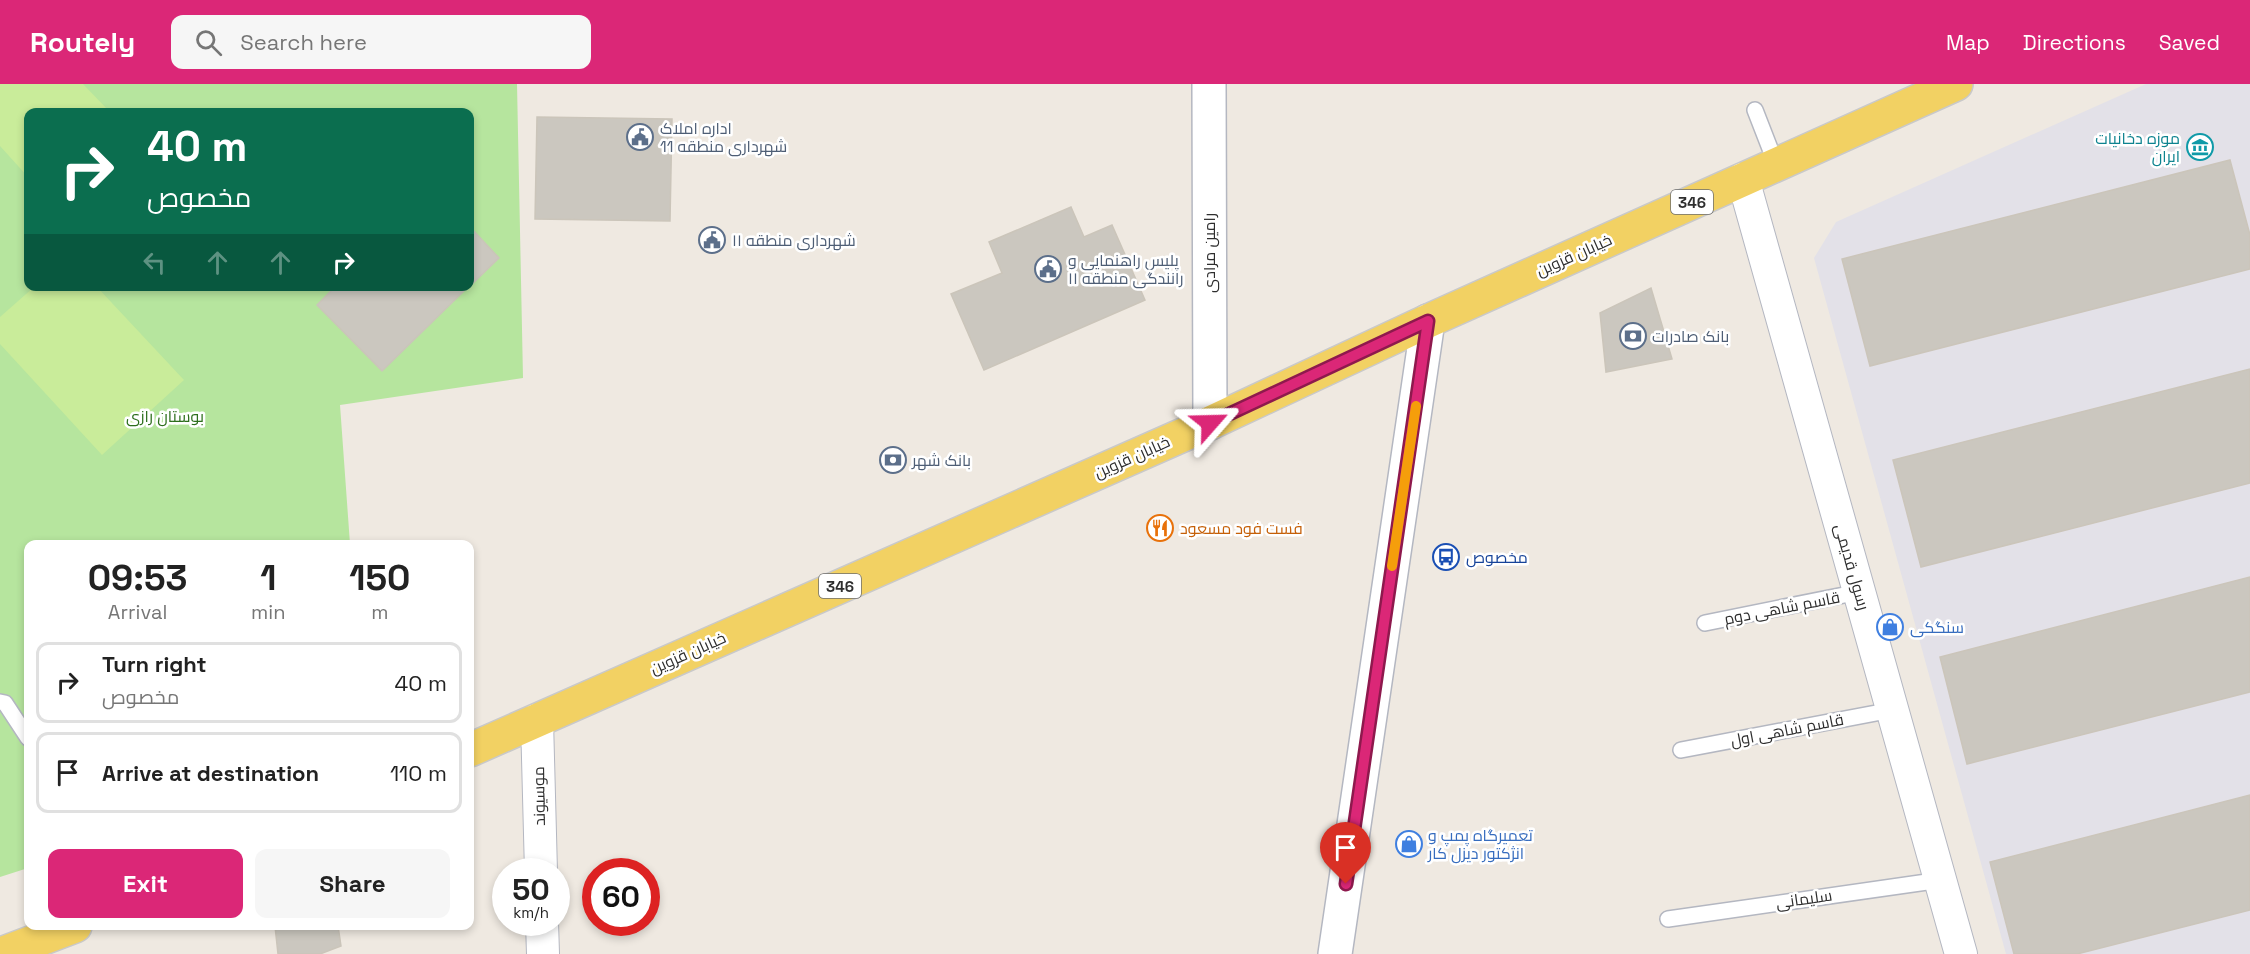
<!DOCTYPE html>
<meta charset="utf-8">
<style>
:root{--surface:#fff;--page:#f6f6f6;--text:#222;--muted:#767676;--line:#e0e0e0;--accent:#db2777}
body{margin:0;font-family:"Space Grotesk",Cairo,sans-serif;background:var(--page);color:var(--text);height:100vh;display:flex;flex-direction:column;font-size:22px;white-space:nowrap}
*{box-sizing:border-box;margin:0}
p{font-size:20px;color:var(--muted)}
.icon{flex:none;width:33px;height:33px;fill:none;stroke:currentColor;stroke-width:2;stroke-linecap:round;stroke-linejoin:round}
.map{position:relative;flex:1;overflow:hidden}
.sheet{position:absolute;left:24px;top:456px;width:450px;height:390px;display:flex;flex-direction:column;background:var(--surface);border-radius:12px;box-shadow:0 3px 9px #0003}
.sheet>*{flex:none}
.hud{position:absolute;left:24px;top:24px;width:450px;height:183px;border-radius:12px;box-shadow:0 3px 9px #0003;background:#0b6e4f;color:#fff;overflow:hidden}
.speed{position:absolute;left:492px;top:774px;display:flex;gap:12px;font-size:30px;font-weight:700;text-align:center}
.speed>*{display:grid;place-content:center;width:78px;height:78px;border-radius:50%;background:var(--surface);box-shadow:0 3px 9px #0003;line-height:1}
.speed small{font-size:15px;font-weight:400}
.speed .limit{border:9px solid #d22;background:#fff;color:#111}
.pin{position:absolute;display:grid;place-items:center;width:51px;height:51px;color:#fff;margin:-62px -26px;border-radius:50% 50% 50% 0;rotate:-45deg;box-shadow:0 0 6px #0007}
.pin .icon{rotate:45deg}
.me{position:absolute;width:66px;margin:-33px;rotate:65deg;stroke-linejoin:round;filter:drop-shadow(0 0 4px #0008)}
.turn{display:flex;align-items:center;gap:21px;height:126px;padding:0 24px;font-size:27px}
.turn .icon{width:78px;height:78px;stroke-width:2.5}
.turn b{display:block;font-size:42px;line-height:51px}
.lanes{display:flex;align-items:center;height:57px;padding:0 24px;background:#0003;justify-content:center;gap:30px;direction:ltr}
.lanes .off{opacity:.35}
.eta{display:flex;justify-content:space-evenly;align-items:center;height:102px;text-align:center}
.eta b{font-size:36px;font-weight:700;line-height:42px}
.cta{display:flex;gap:12px;margin-top:auto;padding:12px 24px}
.cta a{flex:1;height:69px;border-radius:12px;background:var(--accent);color:#fff;font-size:24px;font-weight:700;line-height:69px;text-align:center}
.cta a+a{background:var(--page);color:var(--text)}
ul{padding:0;list-style:none}
li{display:flex;align-items:center;gap:18px;height:81px;margin:0 12px 9px;padding:0 12px;border:3px solid var(--line);border-radius:12px}
li div{flex:1}
li b{display:block;font-size:22px}
li em{font-style:normal}
header{display:flex;align-items:center;gap:36px;box-sizing:border-box;height:84px;padding:0 30px;background:var(--accent);color:#fff}
header strong{font-size:28px}
nav{display:flex;gap:33px;margin-inline-start:auto;font-size:21px}
.search{width:420px;height:54px;background:var(--page);display:flex;align-items:center;gap:15px;box-sizing:border-box;padding:0 21px;border-radius:12px;color:var(--muted);font-size:22px}
.map>svg:first-child{display:block}
.industrial{fill:#e3e1e8}
.green{fill:#b6e59e;fill-rule:evenodd}
.pitch{fill:#c9ec9a}
.building{fill:#cbc7bf;stroke:#cbc5ba;stroke-width:1.5}
.lines{fill:none;stroke-linecap:round;stroke-linejoin:round}
.service-casing{stroke:#b4b7c1;stroke-width:18}
.minor-casing{stroke:#b4b7c1;stroke-width:34}
.tertiary-casing{stroke:#b4b7c1;stroke-width:36}
.secondary-casing{stroke:#b4b7c1;stroke-width:36}
.primary-casing{stroke:#c9c9c9;stroke-width:36}
.service{stroke:#fff;stroke-width:15}
.minor{stroke:#fff;stroke-width:32}
.tertiary{stroke:#fff;stroke-width:33}
.secondary{stroke:#fff;stroke-width:33}
.primary{stroke:#f2d163;stroke-width:33}
.route-casing{stroke:#8e194d;stroke-width:15}
.route{stroke:#db2777;stroke-width:10}
.slow{stroke:#f59e0b;stroke-width:10}
.labels{text-anchor:middle;dominant-baseline:central;stroke-width:5;stroke-linejoin:round;paint-order:stroke}
.shield{fill:#fff;stroke:#6d6d6d;stroke-width:1.5}
.shield-label{font-size:15px;font-weight:bold;fill:#2e2e2e}
.service-label{font-size:16px;fill:#4e5e75;stroke:#fff;text-anchor:start}
.culture-label{font-size:16px;fill:#0d838f;stroke:#fff;text-anchor:end}
.street-label{font-size:16px;fill:#2e2e2e;stroke:#fff}
.park-label{font-size:16px;fill:#2c6e1b;stroke:#fff}
.food-label{font-size:16px;fill:#c56008;stroke:#fff;text-anchor:start}
.transit-label{font-size:16px;fill:#164399;stroke:#fff;text-anchor:start}
.shop-label{font-size:16px;fill:#366cbe;stroke:#fff;text-anchor:start}
</style>
<header>
<strong>Routely</strong>
<div class="search"><svg class="icon" aria-label="search" viewBox="0 0 24 24"><circle cx="10" cy="10" r="6"/><path d="M15 15l6 6"/></svg>Search here</div>
<nav><a>Map</a><a>Directions</a><a>Saved</a></nav>
</header>
<div class="map">
<svg width="2250" height="870" viewBox="0 0 2250 870">
<rect width="100%" height="100%" fill="#efe9e1"/>
<!-- industrial -->
<path class="industrial" d="M 2146,0 L 2250,0 L 2250,870 L 2006,870 L 1814,174 L 1836,138 Z"/>
<!-- green -->
<path class="green" d="M 0,0 L 517,0 L 523,294 L 340,321 L 350,460 L 28,460 L 28,784 L 0,793 ZM 28,28 L 470,28 L 470,202 L 28,202 Z"/>
<!-- pitch -->
<g class="pitch">
<path d="M 0,0 L 83,0 L 110,28 L 28,28 L 28,93 L 0,62 Z"/>
<path d="M 34,203 L 97,203 L 184,296 L 102,371 L 0,260 L 0,233 Z"/>
</g>
<!-- building -->
<g class="building">
<path d="M 537,33 L 672,35 L 670,137 L 535,135 Z"/>
<path d="M 2230,76 L 2250,151 L 2250,185 L 1870,282 L 1842,175 Z"/>
<path d="M 1071,123 L 1084,153 L 1112,141 L 1145,216 L 984,286 L 951,210 L 1002,189 L 989,158 Z"/>
<path d="M 470,143 L 499,174 L 470,202 Z"/>
<path d="M 336,202 L 469,202 L 382,287 L 317,221 Z"/>
<path d="M 1651,204 L 1672,275 L 1606,288 L 1600,229 Z"/>
<path d="M 2250,285 L 2250,399 L 1921,483 L 1893,376 Z"/>
<path d="M 2250,493 L 2250,608 L 1967,680 L 1940,573 Z"/>
<path d="M 2250,711 L 2250,826 L 2077,870 L 2014,870 L 1990,778 Z"/>
<path d="M 275,842 L 338,842 L 341,862 L 320,870 L 278,870 Z"/>
</g>
<g class="lines">
<defs>
<g id="service">
<path d="M 1755,26 L 1776,80"/>
<path d="M 1705,539 L 1859,508"/>
<path d="M 0,618 L 5,619 L 28,654"/>
<path d="M 1681,666 L 1892,626"/>
<path d="M 1668,835 L 1941,796"/>
</g>
<g id="minor">
<path d="M 1743,95 L 1961,870"/>
<path d="M 537,636 L 541,788"/>
<path d="M 542,838 L 543,870"/>
</g>
<path id="tertiary" d="M 1209,0 L 1210,339"/>
<path id="secondary" d="M 1335,870 L 1428,237"/>
<g id="primary">
<path d="M 470,666 L 1210,339 L 1428,237 L 1956,0"/>
<path d="M 1,870 L 75,842"/>
</g>
</defs>
<!-- service casing -->
<use href="#service" class="service-casing"/>
<!-- minor casing -->
<use href="#minor" class="minor-casing"/>
<!-- tertiary casing -->
<use href="#tertiary" class="tertiary-casing"/>
<!-- secondary casing -->
<use href="#secondary" class="secondary-casing"/>
<!-- primary casing -->
<use href="#primary" class="primary-casing"/>
<!-- service -->
<use href="#service" class="service"/>
<!-- minor -->
<use href="#minor" class="minor"/>
<!-- tertiary -->
<use href="#tertiary" class="tertiary"/>
<!-- secondary -->
<use href="#secondary" class="secondary"/>
<!-- primary -->
<use href="#primary" class="primary"/>
</g>
<g class="lines">
<defs>
<path id="route" d="M 1210,339 L 1428,237 L 1346,800"/>
</defs>
<!-- route casing -->
<use href="#route" class="route-casing"/>
<!-- route -->
<use href="#route" class="route"/>
<!-- slow -->
<path class="slow" d="M 1392,482 L 1416,322"/>
</g>
<!-- icons -->
<defs>
<symbol id="civic-ring" viewBox="-11 -11 22 22"><circle r="9.5" fill="#fff" stroke="#5c6f8a" stroke-width="1.5"/><path d="M-.6-6.5H3V-4.5H.6V-3L4-1V1h2V6H-6V1h2V-1L-.6-3ZM-1.2 2.5V6h2.4V2.5Z" fill="#5c6f8a"/></symbol>
<symbol id="museum-ring" viewBox="-11 -11 22 22"><circle r="9.5" fill="#fff" stroke="#0f9aa8" stroke-width="1.5"/><path d="M0-6L6-3V-2H-6V-3ZM-5-1h2V3h-2ZM-1-1h2V3h-2ZM3-1h2V3H3ZM-6 4H6V6H-6Z" fill="#0f9aa8"/></symbol>
<symbol id="bank-ring" viewBox="-11 -11 22 22"><circle r="9.5" fill="#fff" stroke="#5c6f8a" stroke-width="1.5"/><path d="M-6-4H6V4H-6ZM0-2.3a2.3 2.3 0 1 0 0 4.6a2.3 2.3 0 1 0 0-4.6Z" fill="#5c6f8a"/></symbol>
<symbol id="restaurant-ring" viewBox="-11 -11 22 22"><circle r="9.5" fill="#fff" stroke="#e8710a" stroke-width="1.5"/><path d="M-5-6h1v4h1v-4h1v4h1v-4h1v5L-1.5 .5V6h-2V.5L-5-1ZM5-6V6H3V1.5H1.5Q1.5-4 5-6Z" fill="#e8710a"/></symbol>
<symbol id="bus-ring" viewBox="-11 -11 22 22"><circle r="9.5" fill="#fff" stroke="#1a4fb4" stroke-width="1.5"/><path d="M-5-6H5V4H4V6H2V4H-2V6H-4V4H-5ZM-3.5-4V0h7V-4ZM-3.5 1.2v1.5H-2V1.2ZM2 1.2v1.5H3.5V1.2Z" fill="#1a4fb4"/></symbol>
<symbol id="shop-ring" viewBox="-11 -11 22 22"><circle r="9.5" fill="#fff" stroke="#3f7fe0" stroke-width="1.5"/><path d="M-5-2.5h2.3a2.7 3.5 0 0 1 5.4 0H5L5.5 6h-11ZM-1.5-2.5h3a1.5 2.3 0 0 0-3 0Z" fill="#3f7fe0"/></symbol>
</defs>
<g fill-rule="evenodd">
<use href="#civic-ring" x="625" y="38" width="30" height="30"/>
<use href="#museum-ring" x="2185" y="48" width="30" height="30"/>
<use href="#civic-ring" x="697" y="141" width="30" height="30"/>
<use href="#civic-ring" x="1033" y="170" width="30" height="30"/>
<use href="#bank-ring" x="1618" y="237" width="30" height="30"/>
<use href="#bank-ring" x="878" y="361" width="30" height="30"/>
<use href="#restaurant-ring" x="1145" y="429" width="30" height="30"/>
<use href="#bus-ring" x="1431" y="458" width="30" height="30"/>
<use href="#shop-ring" x="1875" y="528" width="30" height="30"/>
<use href="#shop-ring" x="1394" y="745" width="30" height="30"/>
</g>
<g class="labels">
<!-- shield labels -->
<g class="shield">
<rect x="1671" y="106" width="42" height="24" rx="4.5"/>
<rect x="819" y="490" width="42" height="24" rx="4.5"/>
</g>
<g class="shield-label">
<text x="1692" y="118">346</text>
<text x="840" y="502">346</text>
</g>
<!-- service labels -->
<g class="service-label">
<text x="660" y="44">اداره املاک<tspan x="660" dy="18">شهرداری منطقه 11</tspan></text>
<text x="732" y="156">شهرداری منطقه ۱۱</text>
<text x="1068" y="176">پلیس راهنمایی و<tspan x="1068" dy="18">رانندگی منطقه ۱۱</tspan></text>
<text x="1652" y="252">بانک صادرات</text>
<text x="912" y="376">بانک شهر</text>
</g>
<!-- culture labels -->
<g class="culture-label">
<text x="2180" y="54">موزه دخانیات<tspan x="2180" dy="18">ایران</tspan></text>
</g>
<!-- street labels -->
<g class="street-label">
<text transform="translate(1209 169) rotate(-90)">رامین مرادی</text>
<text transform="translate(1574 171) rotate(-24)">خیابان قزوین</text>
<text transform="translate(1132 373) rotate(-24)">خیابان قزوین</text>
<text transform="translate(1852 483) rotate(74)">رسول قدیمی</text>
<text transform="translate(1782 524) rotate(-11)">قاسم شاهی دوم</text>
<text transform="translate(688 569) rotate(-24)">خیابان قزوین</text>
<text transform="translate(1787 646) rotate(-11)">قاسم شاهی اول</text>
<text transform="translate(539 712) rotate(-91)">موسیوند</text>
<text transform="translate(1804 815) rotate(-8)">سلیمانی</text>
</g>
<!-- park labels -->
<g class="park-label">
<text x="165" y="332">بوستان رازی</text>
</g>
<!-- food labels -->
<g class="food-label">
<text x="1180" y="444">فست فود مسعود</text>
</g>
<!-- transit labels -->
<g class="transit-label">
<text x="1466" y="473">مخصوص</text>
</g>
<!-- shop labels -->
<g class="shop-label">
<text x="1910" y="543">سنگکی</text>
<text x="1428" y="751">تعمیرگاه پمپ و<tspan x="1428" dy="18">انژکتور دیزل کار</tspan></text>
</g>
</g>
</svg>
<div class="speed"><div>50<small>km/h</small></div><div class="limit">60</div></div>
<div class="pin" style="left:1346px;top:800px;background:#d93025"><svg class="icon" aria-label="arrive" viewBox="0 0 24 24"><path d="M6 21V4h12l-3 4 3 4H6"/></svg></div>
<svg class="me" style="left:1210px;top:339px" viewBox="-20 -20 40 40"><path d="M0-17L14 15 0 8-14 15z" fill="#db2777" stroke="#fff" stroke-width="4"/></svg>
<div class="hud">
<div class="turn"><svg class="icon" aria-label="right" viewBox="0 0 24 24"><path d="M7 20v-9h11M14 6l5 5-5 5"/></svg><div><b>40 m</b>مخصوص</div></div>
<div class="lanes"><svg class="icon off" aria-label="left" viewBox="0 0 24 24"><path d="M17 20v-9H6M10 6l-5 5 5 5"/></svg><svg class="icon off" aria-label="ahead" viewBox="0 0 24 24"><path d="M12 20V5M6 11l6-6 6 6"/></svg><svg class="icon off" aria-label="ahead" viewBox="0 0 24 24"><path d="M12 20V5M6 11l6-6 6 6"/></svg><svg class="icon" aria-label="right" viewBox="0 0 24 24"><path d="M7 20v-9h11M14 6l5 5-5 5"/></svg></div>
</div>
<section class="sheet">
<div class="eta">
<div><b>09:53</b><p>Arrival</p></div>
<div><b>1</b><p>min</p></div>
<div><b>150</b><p>m</p></div>
</div>
<ul>
<li><svg class="icon" aria-label="right" viewBox="0 0 24 24"><path d="M7 20v-9h11M14 6l5 5-5 5"/></svg><div><b>Turn right</b><p>مخصوص</p></div><em>40 m</em></li>
<li><svg class="icon" aria-label="arrive" viewBox="0 0 24 24"><path d="M6 21V4h12l-3 4 3 4H6"/></svg><div><b>Arrive at destination</b></div><em>110 m</em></li>
</ul>
<div class="cta"><a>Exit</a><a>Share</a></div>
</section>
</div>
